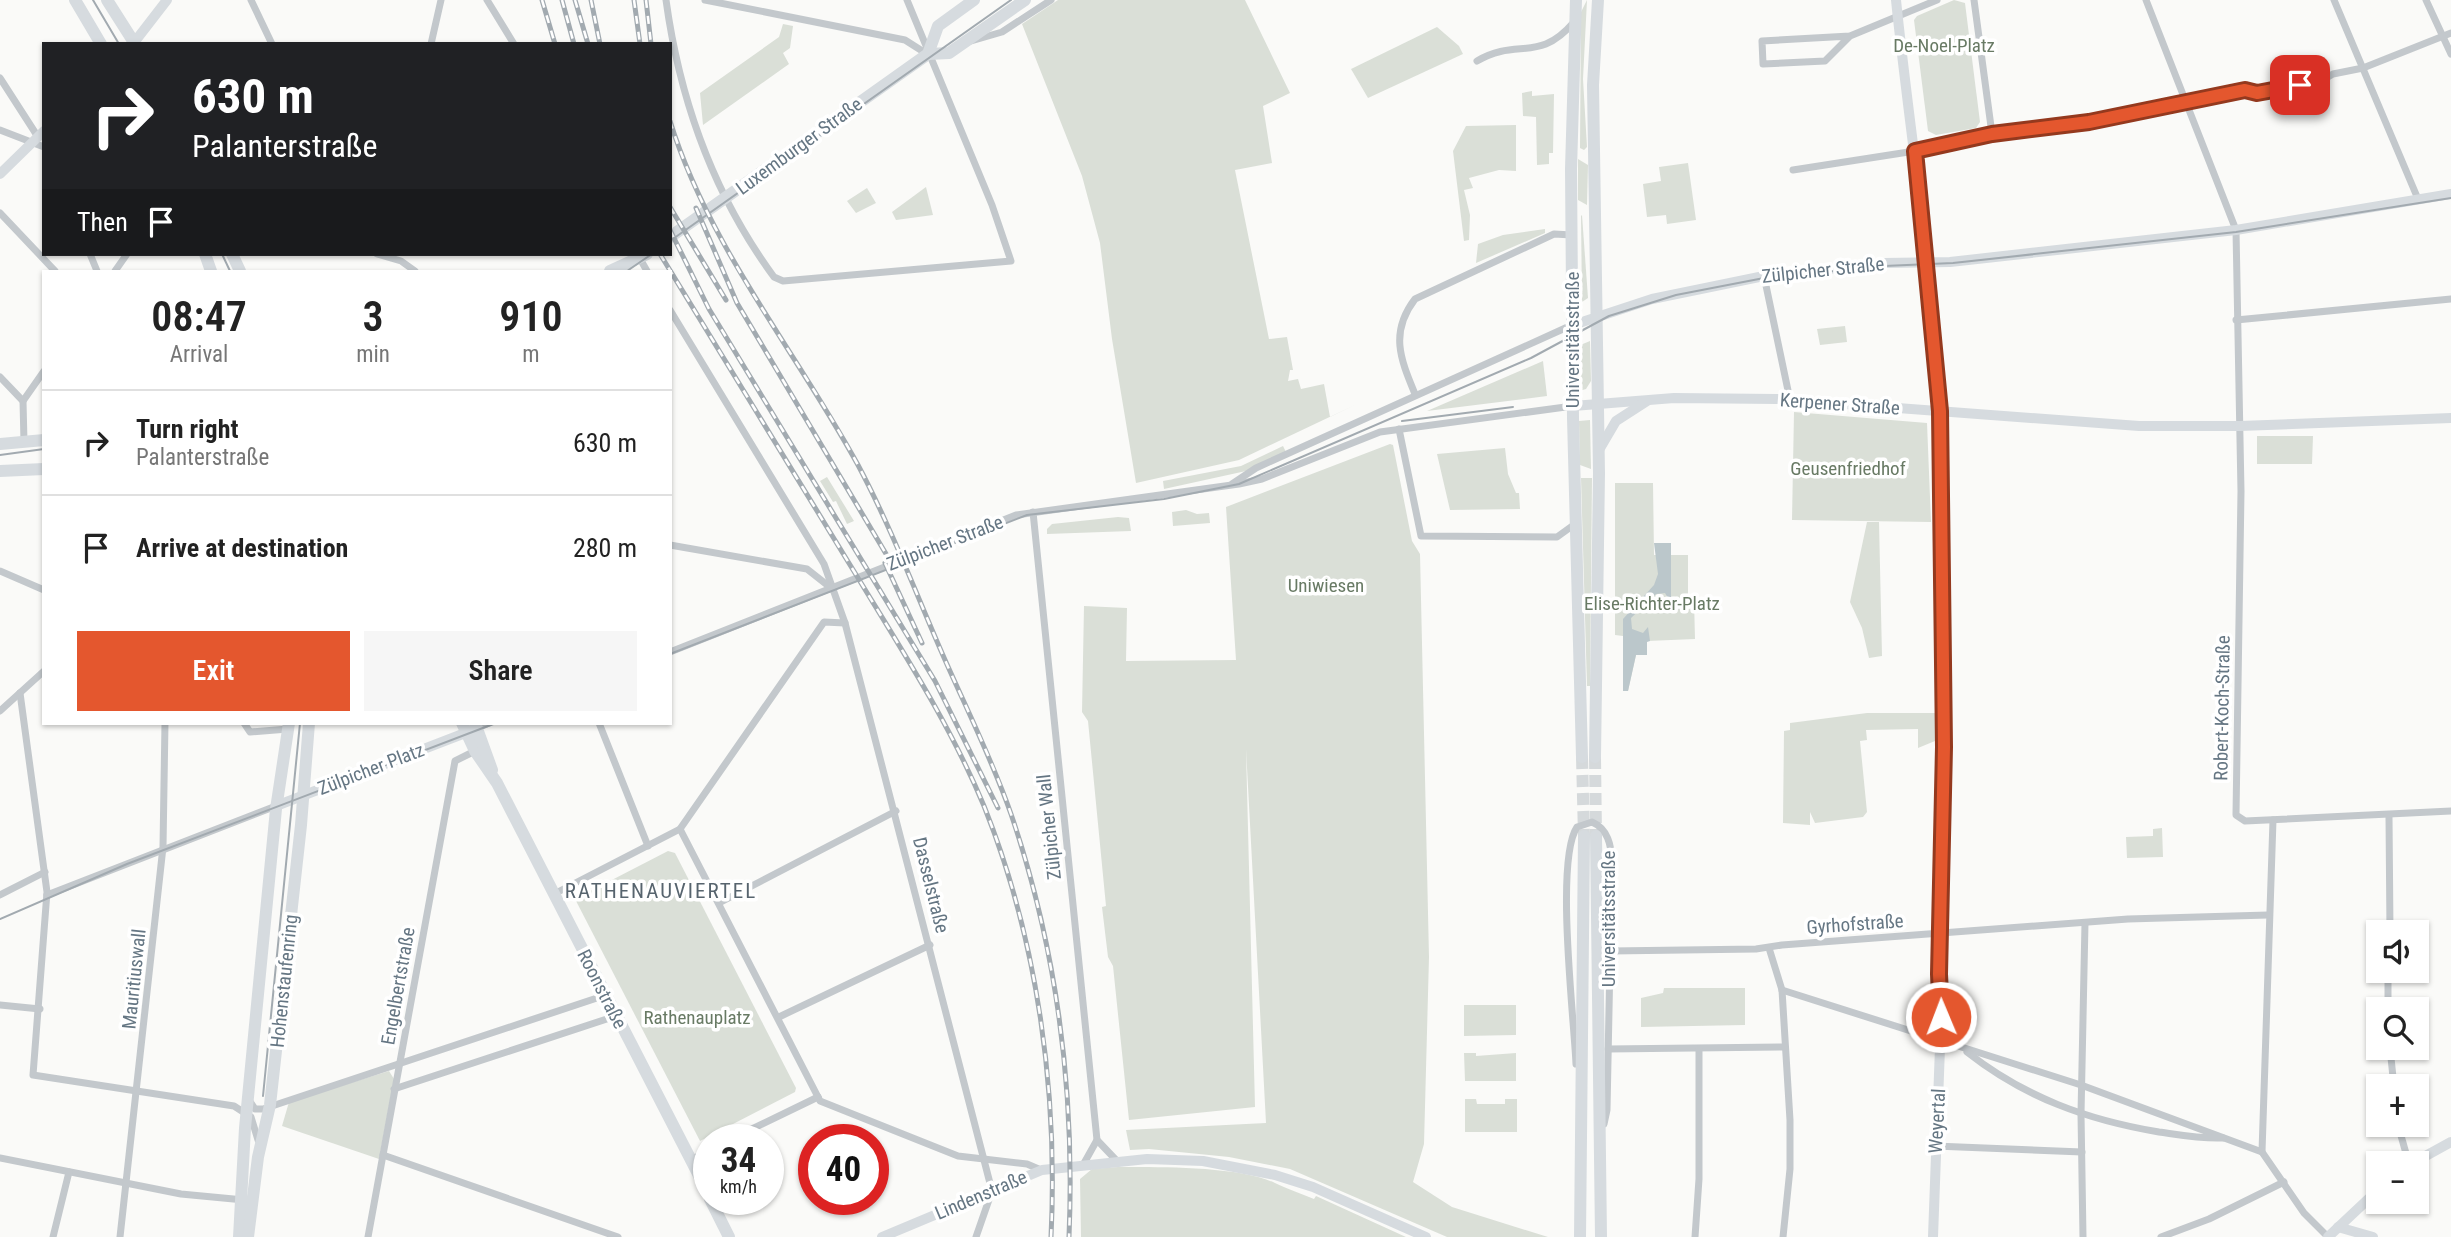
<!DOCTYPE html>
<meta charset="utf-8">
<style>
:root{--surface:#fff;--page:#f6f6f6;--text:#222;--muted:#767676;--line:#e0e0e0;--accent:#e4572e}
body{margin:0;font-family:"Roboto Condensed",sans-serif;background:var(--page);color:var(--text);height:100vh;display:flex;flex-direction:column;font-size:26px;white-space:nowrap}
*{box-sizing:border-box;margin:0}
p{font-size:23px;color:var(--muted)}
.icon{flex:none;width:38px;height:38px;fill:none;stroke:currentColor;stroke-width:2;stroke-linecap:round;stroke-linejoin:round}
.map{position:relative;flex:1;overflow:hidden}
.sheet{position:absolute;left:42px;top:270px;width:630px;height:455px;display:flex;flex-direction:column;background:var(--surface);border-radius:0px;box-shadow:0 2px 5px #0004}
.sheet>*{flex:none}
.top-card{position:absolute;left:42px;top:42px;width:630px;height:214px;border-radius:0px;box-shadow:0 2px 5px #0004;background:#202124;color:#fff;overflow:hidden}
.fabs{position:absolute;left:2366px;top:920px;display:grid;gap:14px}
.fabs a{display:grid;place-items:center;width:63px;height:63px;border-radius:0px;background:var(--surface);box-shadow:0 2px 5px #0004;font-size:35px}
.speed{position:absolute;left:693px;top:1124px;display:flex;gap:14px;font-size:35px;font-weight:700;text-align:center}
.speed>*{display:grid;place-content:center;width:91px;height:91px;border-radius:50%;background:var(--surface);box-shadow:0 2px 5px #0004;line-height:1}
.speed small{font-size:18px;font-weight:400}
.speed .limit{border:10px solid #d22;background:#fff;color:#111}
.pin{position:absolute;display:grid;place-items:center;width:60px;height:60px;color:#fff;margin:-30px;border-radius:14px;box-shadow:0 4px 10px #0006}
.me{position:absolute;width:77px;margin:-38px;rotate:359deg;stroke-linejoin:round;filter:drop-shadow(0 0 5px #0008)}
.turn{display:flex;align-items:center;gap:24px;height:147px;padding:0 35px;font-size:32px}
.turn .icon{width:91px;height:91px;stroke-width:2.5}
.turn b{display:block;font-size:49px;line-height:60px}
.then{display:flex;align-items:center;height:66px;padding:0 35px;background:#0003;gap:14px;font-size:26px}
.eta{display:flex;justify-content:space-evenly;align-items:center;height:119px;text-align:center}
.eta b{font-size:42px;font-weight:600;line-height:49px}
.action{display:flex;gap:14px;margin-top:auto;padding:14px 35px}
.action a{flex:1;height:80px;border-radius:0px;background:var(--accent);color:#fff;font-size:28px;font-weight:600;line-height:80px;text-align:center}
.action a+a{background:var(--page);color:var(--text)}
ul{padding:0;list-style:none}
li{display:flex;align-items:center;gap:21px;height:105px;padding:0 35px;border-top:2px solid var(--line)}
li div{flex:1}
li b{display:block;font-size:26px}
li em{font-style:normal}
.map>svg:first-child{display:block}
.green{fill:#dadfd7}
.water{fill:#bbc7cb}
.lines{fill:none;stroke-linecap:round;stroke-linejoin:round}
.primary-tunnel{stroke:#d5d9db;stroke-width:12;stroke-dasharray:12 6;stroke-linecap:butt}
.street{stroke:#c3c8cc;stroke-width:7}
.secondary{stroke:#d6dbdf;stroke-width:10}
.primary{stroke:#d6dbdf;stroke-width:12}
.tram{stroke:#a2aab0;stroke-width:2}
.rail-casing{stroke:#a2aab0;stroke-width:5}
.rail{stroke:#fff;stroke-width:2.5;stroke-dasharray:8;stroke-linecap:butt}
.route-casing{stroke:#94391e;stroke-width:18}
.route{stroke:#e4572e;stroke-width:12}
.labels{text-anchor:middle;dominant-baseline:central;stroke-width:7;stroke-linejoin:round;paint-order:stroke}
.park-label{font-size:19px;fill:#687a64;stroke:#fff}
.street-label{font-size:19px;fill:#657683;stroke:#fff}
.neighbourhood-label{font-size:21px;letter-spacing:2px;fill:#57646e;stroke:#fff}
</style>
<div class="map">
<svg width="2451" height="1237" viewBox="0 0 2451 1237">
<rect width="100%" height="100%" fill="#fafaf8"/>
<!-- green -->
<g class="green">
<path d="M 1058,0 L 1245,0 L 1290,93 L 1263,106 L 1272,163 L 1235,170 L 1269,339 L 1287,337 L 1293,370 L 1290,370 L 1288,381 L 1298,379 L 1301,389 L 1324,384 L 1330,417 L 1357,404 L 1239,460 L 1136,483 L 1112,339 L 1100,243 L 1082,176 L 1022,24 Z"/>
<path d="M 1587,0 L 1583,79 L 1587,147 L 1584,150 L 1580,148 L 1581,12 Z"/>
<path d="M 1954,0 L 1965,3 L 1980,122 L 1976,128 L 1936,135 L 1928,131 L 1914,20 L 1917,16 Z"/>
<path d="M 783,24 L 793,26 L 790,48 L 783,53 L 789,64 L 703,125 L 700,93 L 779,37 Z"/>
<path d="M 1437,27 L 1459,46 L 1463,54 L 1368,98 L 1351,69 Z"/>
<path d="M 1532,91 L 1532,96 L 1554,94 L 1553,153 L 1549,153 L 1549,164 L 1537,165 L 1536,117 L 1523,116 L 1522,93 Z"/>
<path d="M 1516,125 L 1516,171 L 1499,170 L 1469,178 L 1473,188 L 1464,190 L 1470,215 L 1469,240 L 1464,241 L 1453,151 L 1466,126 Z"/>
<path d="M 1578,159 L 1588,165 L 1587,205 L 1578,200 Z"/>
<path d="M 1688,163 L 1696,220 L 1667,224 L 1666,215 L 1647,217 L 1643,184 L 1661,181 L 1659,167 Z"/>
<path d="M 926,187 L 933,215 L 896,220 L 892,212 Z"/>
<path d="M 867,188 L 876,203 L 856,213 L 847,201 Z"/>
<path d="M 1582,215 L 1588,298 L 1582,302 L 1581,216 Z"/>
<path d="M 1545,229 L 1545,233 L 1476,263 L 1478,244 L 1503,235 Z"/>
<path d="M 1845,326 L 1847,342 L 1820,345 L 1817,329 Z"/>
<path d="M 1590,341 L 1591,381 L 1586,389 L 1579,391 L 1578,346 Z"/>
<path d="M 1543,361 L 1547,396 L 1427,411 Z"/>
<path d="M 1794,412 L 1927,423 L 1931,522 L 1792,520 Z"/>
<path d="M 1590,420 L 1591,469 L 1580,465 L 1579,421 Z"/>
<path d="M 2257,436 L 2313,436 L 2312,464 L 2257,464 Z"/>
<path d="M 1390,444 L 1393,445 L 1412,541 L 1420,554 L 1429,957 L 1424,1144 L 1413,1182 L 1452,1207 L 1548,1237 L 1447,1237 L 1290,1169 L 1229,1157 L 1149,1149 L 1130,1150 L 1126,1130 L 1266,1123 L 1246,749 L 1255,1107 L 1129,1120 L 1113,966 L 1108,957 L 1102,907 L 1106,906 L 1088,721 L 1082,712 L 1084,606 L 1127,608 L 1126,661 L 1236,660 L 1226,507 Z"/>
<path d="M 1283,446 L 1286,452 L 1246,471 L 1164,489 L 1163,481 L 1241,466 Z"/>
<path d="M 1505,448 L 1508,474 L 1516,493 L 1519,493 L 1520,509 L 1450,510 L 1437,454 Z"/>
<path d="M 827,477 L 854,521 L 847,524 L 836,501 L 833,502 L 820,481 Z"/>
<path d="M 1581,478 L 1592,478 L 1590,686 L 1587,686 Z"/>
<path d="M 1615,483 L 1653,483 L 1654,555 L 1688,555 L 1688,599 L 1694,600 L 1695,639 L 1647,641 L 1647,655 L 1636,655 L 1628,691 L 1623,691 L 1623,636 L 1615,635 Z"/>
<path d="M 1186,510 L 1197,514 L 1209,513 L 1210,523 L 1173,526 L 1172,512 Z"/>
<path d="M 1118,517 L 1129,518 L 1131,531 L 1047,534 L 1047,529 L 1052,524 Z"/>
<path d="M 1867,522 L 1879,522 L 1882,656 L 1869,658 L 1862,628 L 1850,602 Z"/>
<path d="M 1867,713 L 1935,713 L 1935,741 L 1918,748 L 1918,729 L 1866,730 L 1867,740 L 1860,741 L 1867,812 L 1863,817 L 1815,823 L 1810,812 L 1810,825 L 1783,823 L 1784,731 L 1790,730 L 1790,723 Z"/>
<path d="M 2162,828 L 2163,857 L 2127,858 L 2126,837 L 2153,836 L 2153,829 Z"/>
<path d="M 668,851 L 675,853 L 796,1088 L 795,1092 L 700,1141 L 575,899 Z"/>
<path d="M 1664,988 L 1745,988 L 1745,1025 L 1641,1027 L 1641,998 L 1663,993 Z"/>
<path d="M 1464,1005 L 1516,1005 L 1516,1035 L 1464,1036 Z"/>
<path d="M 1464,1053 L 1476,1053 L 1476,1056 L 1516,1053 L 1516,1081 L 1465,1081 Z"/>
<path d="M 389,1071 L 394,1079 L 379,1159 L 282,1126 L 289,1102 Z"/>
<path d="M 1465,1099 L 1476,1099 L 1477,1104 L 1505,1104 L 1505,1099 L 1517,1099 L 1517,1132 L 1465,1132 Z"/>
<path d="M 1118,1167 C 1158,1167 1240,1166 1275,1183 C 1286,1188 1301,1194 1314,1199 L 1316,1196 L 1406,1237 L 1081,1237 L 1080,1179 L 1092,1169 Z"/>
</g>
<!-- water -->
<path class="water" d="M 1654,543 L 1671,543 L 1671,603 L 1665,593 L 1656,594 L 1631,618 L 1632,629 L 1643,633 L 1648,627 L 1650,641 L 1647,642 L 1647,655 L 1636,655 L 1628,691 L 1623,691 L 1623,619 L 1654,585 L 1658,574 Z"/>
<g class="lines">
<!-- primary-tunnel -->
<g class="primary-tunnel">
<path d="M 1582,757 L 1584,836"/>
<path d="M 1595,757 L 1596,836"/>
</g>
<!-- street -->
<g class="street">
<path d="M 251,0 L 272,44"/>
<path d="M 487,0 L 514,44"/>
<path d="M 666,0 C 680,102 713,194 774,277 L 783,281 L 1011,261 L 992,205 L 907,0"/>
<path d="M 705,0 L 905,40 L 927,54"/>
<path d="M 1974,0 L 1992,134"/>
<path d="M 2146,0 L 2236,230 L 2241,491 L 2236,815 L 2245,821 L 2451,811"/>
<path d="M 2334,0 L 2418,199"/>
<path d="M 2426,0 L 2451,54"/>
<path d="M 1850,36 L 1825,61 L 1763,64 L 1762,41 L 1850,36 L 1937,0"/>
<path d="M 971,41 L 1002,32 L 1051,0"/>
<path d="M 431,44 L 441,0"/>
<path d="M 1477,61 C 1518,37 1538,64 1574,22"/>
<path d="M 0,78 L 38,137"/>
<path d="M 0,130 L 44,147"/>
<path d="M 1793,170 L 1915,151 L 1992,134 L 2089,122 L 2245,90 L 2257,93 L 2321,81 L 2333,74 L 2363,68 L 2451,33"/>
<path d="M 0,213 L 55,271"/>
<path d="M 90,254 L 97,271"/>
<path d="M 377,254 L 401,261 L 415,271"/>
<path d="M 639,257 L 647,271"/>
<path d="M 115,271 L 127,254"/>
<path d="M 1764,276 L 1790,400"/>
<path d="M 670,310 L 824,564 L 845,623 L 992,1191 L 976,1237"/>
<path d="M 2236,320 L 2451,299"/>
<path d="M 0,377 L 23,401 L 24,442"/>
<path d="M 1415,394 C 1401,360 1389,333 1415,299 L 1554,234 L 1572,235"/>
<path d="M 23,401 L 44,371"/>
<path d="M 1399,429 L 1421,536 L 1557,537 L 1575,524"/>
<path d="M 1232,484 L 1256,468 L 1572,325"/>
<path d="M 1033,512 L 1097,1140 L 1083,1165"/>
<path d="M 670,545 L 807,569 L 831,588"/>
<path d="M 0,571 L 44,590"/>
<path d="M 670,652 L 1016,515 L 1239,484 L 1262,479 L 1380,432 L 1573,406"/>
<path d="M 20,693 L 47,892 L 33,1075 L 234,1106 L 251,1117 L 258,1140"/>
<path d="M 0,711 L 44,671"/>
<path d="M 244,723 L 250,732 L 288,729"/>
<path d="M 599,723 L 648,846"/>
<path d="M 477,728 L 489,723"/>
<path d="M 2389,816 L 2390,933"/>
<path d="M 680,829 L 818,1097"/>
<path d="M 554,894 L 680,829 L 824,622 L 845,623"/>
<path d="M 0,895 L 45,872"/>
<path d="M 47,895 L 276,806"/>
<path d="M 719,903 L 896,811"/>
<path d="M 1769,948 L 1782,990 L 1790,1120 L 1790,1169 L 1783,1237"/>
<path d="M 1611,951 L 1756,949 L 1782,945 L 2128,919 L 2268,915"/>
<path d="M 2388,971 L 2388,1010"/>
<path d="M 1782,990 L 2081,1085 L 2262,1152 L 2304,1213 L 2328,1237"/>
<path d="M 0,1005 L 40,1009"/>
<path d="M 779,1017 L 930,945"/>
<path d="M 2390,1048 L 2394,1087"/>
<path d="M 1608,1049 L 1785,1047"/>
<path d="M 1967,1052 C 2024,1097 2087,1120 2159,1132 C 2180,1135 2201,1139 2223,1138"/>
<path d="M 1576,1064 C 1574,1018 1555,860 1577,827 L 1592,822 C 1608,829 1611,845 1612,861 L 1607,1110 L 1604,1124"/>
<path d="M 394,1089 L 616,1016"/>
<path d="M 818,1097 L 820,1101 L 958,1156 L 1027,1164 L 1041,1170"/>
<path d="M 249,1100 L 255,1109 L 263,1109 L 606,995"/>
<path d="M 2398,1125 L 2409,1164"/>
<path d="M 731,1139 L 818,1097"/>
<path d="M 1097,1140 L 1117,1161"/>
<path d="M 1935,1146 L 2082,1152"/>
<path d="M 2262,1152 L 2273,820"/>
<path d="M 383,1155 L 618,1237"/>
<path d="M 0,1158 L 181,1194 L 244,1200"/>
<path d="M 691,1160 L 709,1151"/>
<path d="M 53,1237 L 69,1172"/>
<path d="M 120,1237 L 163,847 L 165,723"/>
<path d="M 368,1237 L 455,761 L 475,751"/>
<path d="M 1695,1237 L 1699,1179 L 1699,1049"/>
<path d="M 2083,1237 L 2081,1114 L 2085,923"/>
<path d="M 2161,1237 L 2209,1219 L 2284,1182"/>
</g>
<!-- secondary -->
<g class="secondary">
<path d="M 1896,0 C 1910,137 1933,273 1940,411 C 1949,598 1943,786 1939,974 L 1942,993 L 1933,1237"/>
<path d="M 133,44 L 167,0"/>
<path d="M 0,174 L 44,131"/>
<path d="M 1573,325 L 1652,299 L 1764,276 L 1884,263 L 1950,262 L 2236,230 L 2451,194"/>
<path d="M 1573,406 L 1674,398 L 1777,399 L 2139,426 L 2240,426 L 2451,418"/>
<path d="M 1599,450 L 1616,421 L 1647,401"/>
<path d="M 276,806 L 473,730"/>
<path d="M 2411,1164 L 2451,1142"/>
<path d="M 2338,1227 L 2373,1237"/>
<path d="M 882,1237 L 1042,1170 L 1147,1159 L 1203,1161 L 1275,1175 L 1313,1187 L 1426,1237"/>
<path d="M 2328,1237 L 2378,1190"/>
</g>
<!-- primary -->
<g class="primary">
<path d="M 75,0 L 101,44"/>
<path d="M 107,0 L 135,44"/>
<path d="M 1576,0 L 1571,169 L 1573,418 L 1582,757"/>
<path d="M 928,54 L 949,53 L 1025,0"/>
<path d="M 670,237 L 928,54 L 938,26 L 974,0"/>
<path d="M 205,254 L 211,271"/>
<path d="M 232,254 L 240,271"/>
<path d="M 610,271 L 647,254"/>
<path d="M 0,444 L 44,440"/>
<path d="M 0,471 L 44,469"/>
<path d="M 462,723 L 475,751 L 497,783 L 709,1195"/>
<path d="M 475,723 L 492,770"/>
<path d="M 1595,757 L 1599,473 L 1593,85 L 1598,0"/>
<path d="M 1596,836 L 1601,1237"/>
<path d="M 710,1199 L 729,1237"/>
<path d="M 239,1237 L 245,1128 L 276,809 L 289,723"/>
<path d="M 248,1237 L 258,1157 L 270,1105 L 301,825 L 309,723"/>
<path d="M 1580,1237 L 1584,836"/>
</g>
<!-- tram -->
<g class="tram">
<path d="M 93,0 L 119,44"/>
<path d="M 670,241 L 1011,0"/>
<path d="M 222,254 L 230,271"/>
<path d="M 627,271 L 652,254"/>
<path d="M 1402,421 L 1513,407"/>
<path d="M 0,455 L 44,449"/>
<path d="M 670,654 L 1027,515 L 1164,499 L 1239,484 L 1531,358 L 1609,316 L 1676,295 L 1764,278 L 1884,266 L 1953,263 L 2236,232 L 2451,198"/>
<path d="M 0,919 L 127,864 L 496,723"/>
<path d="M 263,1096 L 300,723"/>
</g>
<defs>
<g id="rail">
<path d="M 542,0 L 555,44"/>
<path d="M 562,0 L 574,44"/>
<path d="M 575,0 L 588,44"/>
<path d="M 591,0 L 600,44"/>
<path d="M 634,0 L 640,44"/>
<path d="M 646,0 L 651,44"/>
<path d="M 670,121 C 709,247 796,351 858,465 C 890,525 915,591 942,653 C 965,706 992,759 1011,814 C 1057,949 1075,1094 1069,1237"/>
<path d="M 670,207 L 726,300"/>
<path d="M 696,208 L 737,303 L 895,569"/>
<path d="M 670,230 L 709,309 L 935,681 L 998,808"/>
<path d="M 660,254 C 725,360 790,467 855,573 C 901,649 950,724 984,806 C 1038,941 1058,1092 1051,1237"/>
<path d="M 885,563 L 922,643"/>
</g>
</defs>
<!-- rail casing -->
<use href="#rail" class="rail-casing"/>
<!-- rail -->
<use href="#rail" class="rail"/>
</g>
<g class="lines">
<defs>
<path id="route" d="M 1941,1017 L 1939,974 L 1944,747 L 1940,411 L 1915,151 L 1992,134 L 2089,122 L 2245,90 L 2257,93 L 2300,85"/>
</defs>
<!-- route casing -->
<use href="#route" class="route-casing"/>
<!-- route -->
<use href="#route" class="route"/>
</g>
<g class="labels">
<!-- park labels -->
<g class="park-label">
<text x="1944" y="45">De-Noel-Platz</text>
<text x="1848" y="468">Geusenfriedhof</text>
<text x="1326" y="585">Uniwiesen</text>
<text x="1652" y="603">Elise-Richter-Platz</text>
<text x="697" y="1017">Rathenauplatz</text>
</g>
<!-- street labels -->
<g class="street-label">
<text transform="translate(799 146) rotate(-36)">Luxemburger Straße</text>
<text transform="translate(1823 270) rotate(-6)">Zülpicher Straße</text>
<text transform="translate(1572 340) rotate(-90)">Universitätsstraße</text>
<text transform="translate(1840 404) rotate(4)">Kerpener Straße</text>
<text transform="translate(945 543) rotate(-21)">Zülpicher Straße</text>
<text transform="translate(2222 708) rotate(-89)">Robert-Koch-Straße</text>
<text transform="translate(371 769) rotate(-21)">Zülpicher Platz</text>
<text transform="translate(1049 827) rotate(-96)">Zülpicher Wall</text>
<text transform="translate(931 885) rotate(76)">Dasselstraße</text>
<text transform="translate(1608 919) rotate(-90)">Universitätsstraße</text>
<text transform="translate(1855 924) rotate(-4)">Gyrhofstraße</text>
<text transform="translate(134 979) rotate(-84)">Mauritiuswall</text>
<text transform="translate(284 981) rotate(-84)">Hohenstaufenring</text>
<text transform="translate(398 986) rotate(-80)">Engelbertstraße</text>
<text transform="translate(602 989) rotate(63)">Roonstraße</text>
<text transform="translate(1937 1121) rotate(-87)">Weyertal</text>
<text transform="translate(981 1195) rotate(-23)">Lindenstraße</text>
</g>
<!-- neighbourhood labels -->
<g class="neighbourhood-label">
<text x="661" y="891">RATHENAUVIERTEL</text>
</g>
</g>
</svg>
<div class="fabs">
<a><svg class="icon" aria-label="sound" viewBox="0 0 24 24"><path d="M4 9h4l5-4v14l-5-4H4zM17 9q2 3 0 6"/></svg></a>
<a><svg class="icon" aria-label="search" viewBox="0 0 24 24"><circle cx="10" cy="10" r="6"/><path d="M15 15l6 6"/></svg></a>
<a>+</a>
<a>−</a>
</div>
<div class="speed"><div>34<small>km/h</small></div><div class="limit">40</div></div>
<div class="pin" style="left:2300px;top:85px;background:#d93025"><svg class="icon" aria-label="arrive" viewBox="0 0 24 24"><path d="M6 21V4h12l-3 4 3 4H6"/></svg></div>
<svg class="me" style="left:1941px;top:1017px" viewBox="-20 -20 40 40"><circle r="17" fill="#e4572e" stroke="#fff" stroke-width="3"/><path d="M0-11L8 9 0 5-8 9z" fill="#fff"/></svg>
<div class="top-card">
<div class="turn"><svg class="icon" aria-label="right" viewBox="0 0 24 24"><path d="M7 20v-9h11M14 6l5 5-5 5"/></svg><div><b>630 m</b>Palanterstraße</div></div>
<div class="then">Then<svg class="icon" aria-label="arrive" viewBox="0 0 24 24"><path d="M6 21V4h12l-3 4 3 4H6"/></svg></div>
</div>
<section class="sheet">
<div class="eta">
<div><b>08:47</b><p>Arrival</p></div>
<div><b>3</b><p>min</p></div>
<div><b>910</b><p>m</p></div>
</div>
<ul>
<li><svg class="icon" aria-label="right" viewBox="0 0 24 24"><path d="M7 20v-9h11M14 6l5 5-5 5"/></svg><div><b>Turn right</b><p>Palanterstraße</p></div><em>630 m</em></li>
<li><svg class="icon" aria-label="arrive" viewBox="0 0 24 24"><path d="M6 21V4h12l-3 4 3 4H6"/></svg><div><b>Arrive at destination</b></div><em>280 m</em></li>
</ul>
<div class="action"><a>Exit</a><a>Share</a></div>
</section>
</div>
